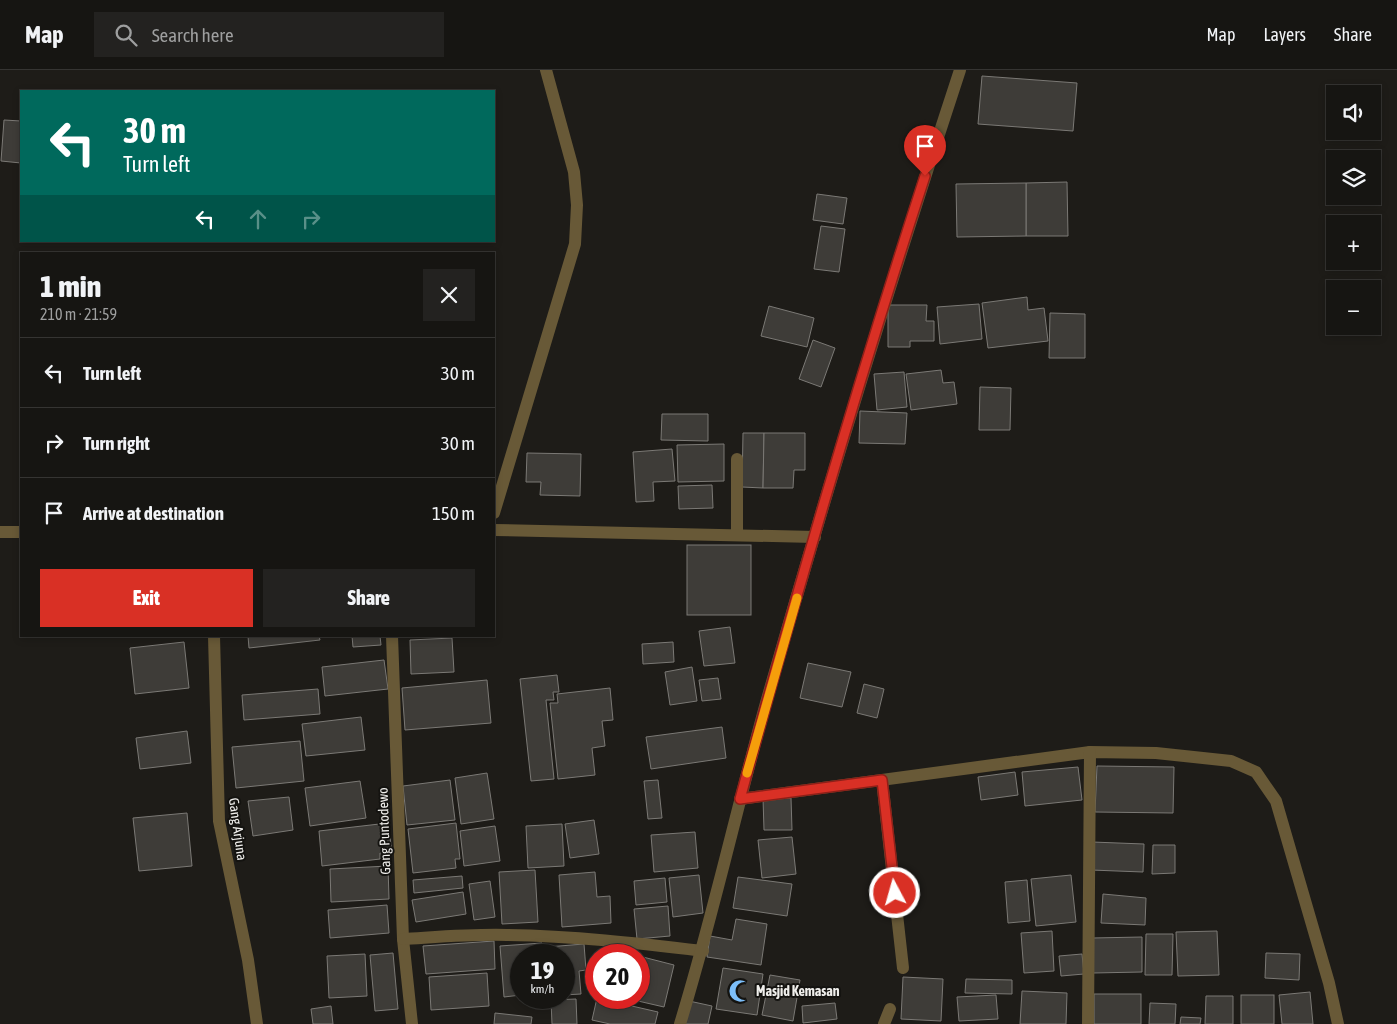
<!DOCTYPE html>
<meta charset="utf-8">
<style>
:root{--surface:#161512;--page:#232220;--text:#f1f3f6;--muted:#9e9f9f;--line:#353432;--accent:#d93025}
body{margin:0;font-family:"Asap Condensed",sans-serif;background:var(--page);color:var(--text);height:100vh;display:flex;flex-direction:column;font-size:19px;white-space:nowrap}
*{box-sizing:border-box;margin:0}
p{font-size:16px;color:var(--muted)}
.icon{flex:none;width:28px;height:28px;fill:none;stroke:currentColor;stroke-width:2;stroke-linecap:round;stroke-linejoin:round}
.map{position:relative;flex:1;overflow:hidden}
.panel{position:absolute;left:20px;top:182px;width:475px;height:385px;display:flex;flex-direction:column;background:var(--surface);border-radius:0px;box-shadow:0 2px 8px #0003,0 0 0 1px var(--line)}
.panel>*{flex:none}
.top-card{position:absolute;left:20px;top:20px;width:475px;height:152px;border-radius:0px;box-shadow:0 2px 8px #0003,0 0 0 1px var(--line);background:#00695c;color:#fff;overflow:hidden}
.fabs{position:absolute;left:1326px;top:15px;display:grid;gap:10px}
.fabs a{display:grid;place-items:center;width:55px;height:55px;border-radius:0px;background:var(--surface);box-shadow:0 2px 8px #0003,0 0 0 1px var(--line);font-size:25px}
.speed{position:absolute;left:510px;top:874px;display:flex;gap:10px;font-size:25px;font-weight:700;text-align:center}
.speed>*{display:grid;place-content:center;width:65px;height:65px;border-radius:50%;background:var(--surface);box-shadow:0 2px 8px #0003,0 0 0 1px var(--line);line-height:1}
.speed small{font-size:12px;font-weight:400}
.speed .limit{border:8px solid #d22;background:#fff;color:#111}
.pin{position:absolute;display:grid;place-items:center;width:42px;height:42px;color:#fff;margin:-51px -21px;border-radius:50% 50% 50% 0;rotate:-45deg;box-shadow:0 0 5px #0007}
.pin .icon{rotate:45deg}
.me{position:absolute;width:55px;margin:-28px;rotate:354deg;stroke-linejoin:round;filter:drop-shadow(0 0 4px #0008)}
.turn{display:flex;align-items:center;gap:18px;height:105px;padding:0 20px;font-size:22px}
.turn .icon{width:65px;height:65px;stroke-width:2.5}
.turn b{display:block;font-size:35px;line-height:42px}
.lanes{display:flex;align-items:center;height:48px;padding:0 20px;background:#0003;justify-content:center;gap:25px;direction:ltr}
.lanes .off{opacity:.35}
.round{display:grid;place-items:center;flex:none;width:52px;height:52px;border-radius:0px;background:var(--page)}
.overview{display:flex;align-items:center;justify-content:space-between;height:85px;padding:0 20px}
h1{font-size:30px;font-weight:800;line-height:38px}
.button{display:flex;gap:10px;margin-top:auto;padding:10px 20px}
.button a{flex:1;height:58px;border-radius:0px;background:var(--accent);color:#fff;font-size:20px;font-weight:800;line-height:58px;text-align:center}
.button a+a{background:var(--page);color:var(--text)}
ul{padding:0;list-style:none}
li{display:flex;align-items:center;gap:15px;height:70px;padding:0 20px;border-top:1px solid var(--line)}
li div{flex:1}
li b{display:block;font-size:19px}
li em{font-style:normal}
header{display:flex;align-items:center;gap:30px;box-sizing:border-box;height:70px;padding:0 25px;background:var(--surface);border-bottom:1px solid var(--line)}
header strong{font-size:24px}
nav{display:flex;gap:28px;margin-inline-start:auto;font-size:18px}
.search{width:350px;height:45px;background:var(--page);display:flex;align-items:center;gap:12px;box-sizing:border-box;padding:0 18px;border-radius:0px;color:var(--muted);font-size:19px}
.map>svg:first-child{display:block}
.building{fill:#3e3c38;stroke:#7b7975}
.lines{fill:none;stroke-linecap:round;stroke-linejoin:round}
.service{stroke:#685937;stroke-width:12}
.minor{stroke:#685937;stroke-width:12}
.tertiary{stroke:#685937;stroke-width:12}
.route-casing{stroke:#8d1f18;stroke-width:12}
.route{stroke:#d93025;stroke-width:9}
.slow{stroke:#f59e0b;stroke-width:9}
.labels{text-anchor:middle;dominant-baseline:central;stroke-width:4;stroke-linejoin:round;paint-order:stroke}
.street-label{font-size:14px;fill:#f0efec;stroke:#141310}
.poi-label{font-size:14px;font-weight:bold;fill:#f0efec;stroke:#141310;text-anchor:start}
</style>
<header>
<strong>Map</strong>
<div class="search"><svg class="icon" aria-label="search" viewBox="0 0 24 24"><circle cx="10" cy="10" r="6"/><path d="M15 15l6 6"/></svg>Search here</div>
<nav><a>Map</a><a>Layers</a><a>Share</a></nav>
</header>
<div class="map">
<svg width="1397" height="954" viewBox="0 0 1397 954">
<rect width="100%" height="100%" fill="#1e1c18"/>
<!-- building -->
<g class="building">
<path d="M 982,6 L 1077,13 L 1073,61 L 978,54 Z"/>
<path d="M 4,50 L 21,51 L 21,93 L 1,91 Z"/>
<path d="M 1067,112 L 1068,166 L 1026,166 L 1026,113 Z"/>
<path d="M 1026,113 L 1026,166 L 957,167 L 956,114 Z"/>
<path d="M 817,124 L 847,128 L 843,154 L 813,150 Z"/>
<path d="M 821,156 L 845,159 L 839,202 L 814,199 Z"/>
<path d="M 1027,227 L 1028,240 L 1044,238 L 1048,271 L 988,278 L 982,233 Z"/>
<path d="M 979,234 L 982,269 L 940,274 L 937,237 Z"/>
<path d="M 888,235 L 927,235 L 926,251 L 934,251 L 934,271 L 910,271 L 910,277 L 888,277 Z"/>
<path d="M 769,236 L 814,248 L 807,277 L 761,266 Z"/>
<path d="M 1050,243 L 1085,244 L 1085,288 L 1049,288 Z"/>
<path d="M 813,270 L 835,278 L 821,317 L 799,309 Z"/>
<path d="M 941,300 L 943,313 L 954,312 L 957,334 L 911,340 L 906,304 Z"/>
<path d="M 904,302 L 907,337 L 877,340 L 874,304 Z"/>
<path d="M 980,317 L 1011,318 L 1010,360 L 979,360 Z"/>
<path d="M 860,341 L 907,343 L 905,374 L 859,373 Z"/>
<path d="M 662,344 L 708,344 L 708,371 L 661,370 Z"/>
<path d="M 743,363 L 764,363 L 763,418 L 742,417 Z"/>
<path d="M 764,363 L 805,363 L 805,400 L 794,400 L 793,418 L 763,418 Z"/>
<path d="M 724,374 L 724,411 L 678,412 L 677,375 Z"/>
<path d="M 672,379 L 675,411 L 653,412 L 654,431 L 636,432 L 633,382 Z"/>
<path d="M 527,383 L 581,384 L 580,426 L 540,425 L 541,412 L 526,412 Z"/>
<path d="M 712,415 L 713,438 L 679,439 L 678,416 Z"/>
<rect x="687" y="475" width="64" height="70"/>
<path d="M 730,557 L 735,593 L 704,596 L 699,561 Z"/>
<path d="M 248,566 L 319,566 L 320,570 L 249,578 Z"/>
<path d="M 352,566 L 380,566 L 381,575 L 353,577 Z"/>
<path d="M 452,568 L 454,602 L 411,604 L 410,570 Z"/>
<path d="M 184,572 L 189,618 L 135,624 L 130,578 Z"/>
<path d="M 673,572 L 674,592 L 643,594 L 642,574 Z"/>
<path d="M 384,590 L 388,619 L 325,626 L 322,597 Z"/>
<path d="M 808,593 L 851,602 L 842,637 L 800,628 Z"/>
<path d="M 692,597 L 697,631 L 670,635 L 665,602 Z"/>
<path d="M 557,605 L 559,622 L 553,622 L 554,630 L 546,630 L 554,709 L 531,711 L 520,609 Z"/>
<path d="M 718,608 L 721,629 L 702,631 L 699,610 Z"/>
<path d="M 487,610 L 491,653 L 405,660 L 402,618 Z"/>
<path d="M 864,614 L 884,619 L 877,648 L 857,643 Z"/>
<path d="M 610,618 L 613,650 L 602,651 L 605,676 L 592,678 L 595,705 L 558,709 L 550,633 L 558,633 L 557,624 Z"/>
<path d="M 318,619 L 320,644 L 244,650 L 242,625 Z"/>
<path d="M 361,647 L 365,680 L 306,686 L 302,654 Z"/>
<path d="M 722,657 L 726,688 L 651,699 L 646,667 Z"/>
<path d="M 187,661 L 191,693 L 140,699 L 136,668 Z"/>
<path d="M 300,671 L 304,711 L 236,718 L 232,677 Z"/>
<path d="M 1097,696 L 1174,697 L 1173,743 L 1095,742 Z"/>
<path d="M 1078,697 L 1082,730 L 1025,736 L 1022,702 Z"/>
<path d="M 1015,702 L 1018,725 L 981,730 L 978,707 Z"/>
<path d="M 487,703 L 494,749 L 461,754 L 455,708 Z"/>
<path d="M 450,710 L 455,750 L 407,755 L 403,716 Z"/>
<path d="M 658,710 L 662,748 L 648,749 L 644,711 Z"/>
<path d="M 360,711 L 366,748 L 310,756 L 305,718 Z"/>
<path d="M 289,727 L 293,760 L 253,766 L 248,731 Z"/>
<path d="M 763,728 L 791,728 L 792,760 L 764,760 Z"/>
<path d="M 187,743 L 192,796 L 139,801 L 133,748 Z"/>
<path d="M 594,750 L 599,784 L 570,788 L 565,754 Z"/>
<path d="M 388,753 L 392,782 L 380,783 L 380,789 L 322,796 L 319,761 Z"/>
<path d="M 456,753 L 460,789 L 455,789 L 456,798 L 413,803 L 408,759 Z"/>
<path d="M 562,754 L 564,796 L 528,798 L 526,756 Z"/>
<path d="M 495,756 L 500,791 L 464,796 L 460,761 Z"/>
<path d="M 695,762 L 698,798 L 654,802 L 651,765 Z"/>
<path d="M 792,767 L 796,804 L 762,808 L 758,770 Z"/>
<path d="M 1092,772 L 1144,774 L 1143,802 L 1091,800 Z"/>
<path d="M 1153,775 L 1175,775 L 1175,803 L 1152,804 Z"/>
<path d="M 388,796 L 389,829 L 331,832 L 330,799 Z"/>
<path d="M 535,800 L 538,852 L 502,854 L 499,802 Z"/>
<path d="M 595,802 L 597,827 L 610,826 L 611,853 L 562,857 L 559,805 Z"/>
<path d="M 699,805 L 703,843 L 673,847 L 669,808 Z"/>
<path d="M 1071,805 L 1076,852 L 1036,856 L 1031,809 Z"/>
<path d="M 462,806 L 463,818 L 414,823 L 413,810 Z"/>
<path d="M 738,807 L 792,814 L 787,846 L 733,838 Z"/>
<path d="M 665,808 L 667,832 L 636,835 L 634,811 Z"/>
<path d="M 1027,810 L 1030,851 L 1008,853 L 1005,812 Z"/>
<path d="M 490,811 L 495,847 L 474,850 L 469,814 Z"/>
<path d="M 463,822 L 466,844 L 416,852 L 412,830 Z"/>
<path d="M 1103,824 L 1146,828 L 1145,855 L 1101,853 Z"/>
<path d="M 387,835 L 389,863 L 330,868 L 328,840 Z"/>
<path d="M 668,836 L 670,866 L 637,869 L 634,839 Z"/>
<path d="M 736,849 L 767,854 L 761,895 L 707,887 L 710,866 L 732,870 Z"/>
<path d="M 1052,861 L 1054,901 L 1024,903 L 1021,863 Z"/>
<path d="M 1217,861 L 1219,905 L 1178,906 L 1176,862 Z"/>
<path d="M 1146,864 L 1173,864 L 1172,905 L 1145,905 Z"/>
<path d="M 1142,867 L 1142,902 L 1093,903 L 1092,868 Z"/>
<path d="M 494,871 L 495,899 L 426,904 L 423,876 Z"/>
<path d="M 542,873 L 543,885 L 521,885 L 521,925 L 504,927 L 500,876 Z"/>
<path d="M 584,874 L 586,900 L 579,901 L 581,924 L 564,925 L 564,885 L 548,885 L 547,877 Z"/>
<path d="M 393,883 L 398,939 L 375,941 L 370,885 Z"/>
<path d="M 1266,883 L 1300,884 L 1299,910 L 1265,908 Z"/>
<path d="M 365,884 L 367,926 L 329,928 L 327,886 Z"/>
<path d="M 1082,884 L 1084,904 L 1061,906 L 1059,886 Z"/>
<path d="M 639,886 L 674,895 L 664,937 L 625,928 L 639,928 Z"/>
<path d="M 723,898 L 763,904 L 757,945 L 716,939 Z"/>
<path d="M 487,903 L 489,936 L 431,940 L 429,907 Z"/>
<path d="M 770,905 L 800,910 L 793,951 L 762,945 Z"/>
<path d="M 903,907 L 943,909 L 941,951 L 901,949 Z"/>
<path d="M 966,909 L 1012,910 L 1012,924 L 965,923 Z"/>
<path d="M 1022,921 L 1067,923 L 1066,954 L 1020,954 Z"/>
<path d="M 1310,922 L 1313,954 L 1282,954 L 1279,925 Z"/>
<rect x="1094" y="924" width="47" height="30"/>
<path d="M 996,925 L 998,949 L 959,951 L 957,927 Z"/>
<rect x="1241" y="925" width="33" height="29"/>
<path d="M 1206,926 L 1233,926 L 1233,954 L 1205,954 Z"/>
<path d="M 597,928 L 658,942 L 655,954 L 610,954 L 592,950 Z"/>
<path d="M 576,929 L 577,954 L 552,954 L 551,930 Z"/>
<path d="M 689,931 L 712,936 L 708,954 L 684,954 Z"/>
<path d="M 835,933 L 837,949 L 803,953 L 802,936 Z"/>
<path d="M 1150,933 L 1176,934 L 1175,954 L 1149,954 Z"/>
<path d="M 331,936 L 333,954 L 313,954 L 311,939 Z"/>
<path d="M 495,943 L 532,947 L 531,954 L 494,954 Z"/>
<path d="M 1181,947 L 1201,948 L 1200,954 L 1180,954 Z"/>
</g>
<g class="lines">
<!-- service -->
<g class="service">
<path d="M 737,389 L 737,465"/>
<path d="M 882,710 L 903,898"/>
</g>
<!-- minor -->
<g class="minor">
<path d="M 494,443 L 575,174 L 577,135 L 574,102 L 546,0"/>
<path d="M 494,460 L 815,467"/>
<path d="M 0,462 L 21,462"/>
<path d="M 214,566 L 219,751 L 248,890 L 257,954"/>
<path d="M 392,566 L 403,869 L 412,954"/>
<path d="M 740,729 L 1090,682 L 1156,683 L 1231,691 L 1256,702 L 1276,731 L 1329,913 L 1338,954"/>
<path d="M 403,869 C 438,867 473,864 507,865 C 573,866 637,873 703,881"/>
<path d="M 884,954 L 890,939"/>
<path d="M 1088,954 L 1090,682"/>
</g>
<!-- tertiary -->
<path class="tertiary" d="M 680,954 C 712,850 735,745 764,640 C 825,425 890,212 960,0"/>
</g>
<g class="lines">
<defs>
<path id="route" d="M 895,823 L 882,710 L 740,729 C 797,521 858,312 925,106"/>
</defs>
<!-- route casing -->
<use href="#route" class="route-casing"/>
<!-- route -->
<use href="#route" class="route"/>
<!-- slow -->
<path class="slow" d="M 747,703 L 797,528"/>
</g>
<!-- icons -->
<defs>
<symbol id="mosque-bare" viewBox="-9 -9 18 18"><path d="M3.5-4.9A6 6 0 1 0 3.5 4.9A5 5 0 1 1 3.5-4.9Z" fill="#7cbef9" stroke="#141310" stroke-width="2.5" paint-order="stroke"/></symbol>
</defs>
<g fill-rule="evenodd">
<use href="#mosque-bare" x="724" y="905" width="32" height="32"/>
</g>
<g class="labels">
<!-- street labels -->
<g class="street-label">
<text transform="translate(238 759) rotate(82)">Gang Arjuna</text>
<text transform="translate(384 761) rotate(-92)">Gang Puntodewo</text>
</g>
<!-- poi labels -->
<g class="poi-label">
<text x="756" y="921">Masjid Kemasan</text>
</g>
</g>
</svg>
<div class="fabs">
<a><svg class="icon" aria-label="sound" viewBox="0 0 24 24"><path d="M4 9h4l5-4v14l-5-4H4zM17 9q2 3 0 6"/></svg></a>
<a><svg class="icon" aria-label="layers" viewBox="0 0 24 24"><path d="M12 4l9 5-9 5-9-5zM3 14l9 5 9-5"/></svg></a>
<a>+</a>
<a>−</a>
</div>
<div class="speed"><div>19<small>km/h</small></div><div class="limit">20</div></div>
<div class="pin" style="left:925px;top:106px;background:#d93025"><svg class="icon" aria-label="arrive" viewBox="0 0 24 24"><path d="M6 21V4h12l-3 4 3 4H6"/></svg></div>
<svg class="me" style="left:895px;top:823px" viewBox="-20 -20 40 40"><circle r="17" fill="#d93025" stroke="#fff" stroke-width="3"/><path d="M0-11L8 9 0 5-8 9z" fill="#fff"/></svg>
<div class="top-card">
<div class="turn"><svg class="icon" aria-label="left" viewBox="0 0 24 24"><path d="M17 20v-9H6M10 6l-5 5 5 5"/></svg><div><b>30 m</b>Turn left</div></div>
<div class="lanes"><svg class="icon" aria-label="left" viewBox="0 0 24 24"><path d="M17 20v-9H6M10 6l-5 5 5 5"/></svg><svg class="icon off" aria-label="ahead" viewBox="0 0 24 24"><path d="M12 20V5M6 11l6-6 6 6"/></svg><svg class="icon off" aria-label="right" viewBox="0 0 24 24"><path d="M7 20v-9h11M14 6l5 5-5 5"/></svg></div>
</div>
<section class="panel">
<div class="overview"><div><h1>1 min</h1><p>210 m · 21:59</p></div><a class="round"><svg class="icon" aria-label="close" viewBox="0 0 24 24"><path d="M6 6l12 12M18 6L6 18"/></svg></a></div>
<ul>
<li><svg class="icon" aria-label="left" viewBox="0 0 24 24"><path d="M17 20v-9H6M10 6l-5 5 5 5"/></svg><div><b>Turn left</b></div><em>30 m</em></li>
<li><svg class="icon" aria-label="right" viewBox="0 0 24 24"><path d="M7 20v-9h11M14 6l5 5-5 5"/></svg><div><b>Turn right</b></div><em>30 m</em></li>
<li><svg class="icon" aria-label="arrive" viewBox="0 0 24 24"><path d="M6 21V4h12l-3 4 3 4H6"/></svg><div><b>Arrive at destination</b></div><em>150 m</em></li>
</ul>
<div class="button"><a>Exit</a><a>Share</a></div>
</section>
</div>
